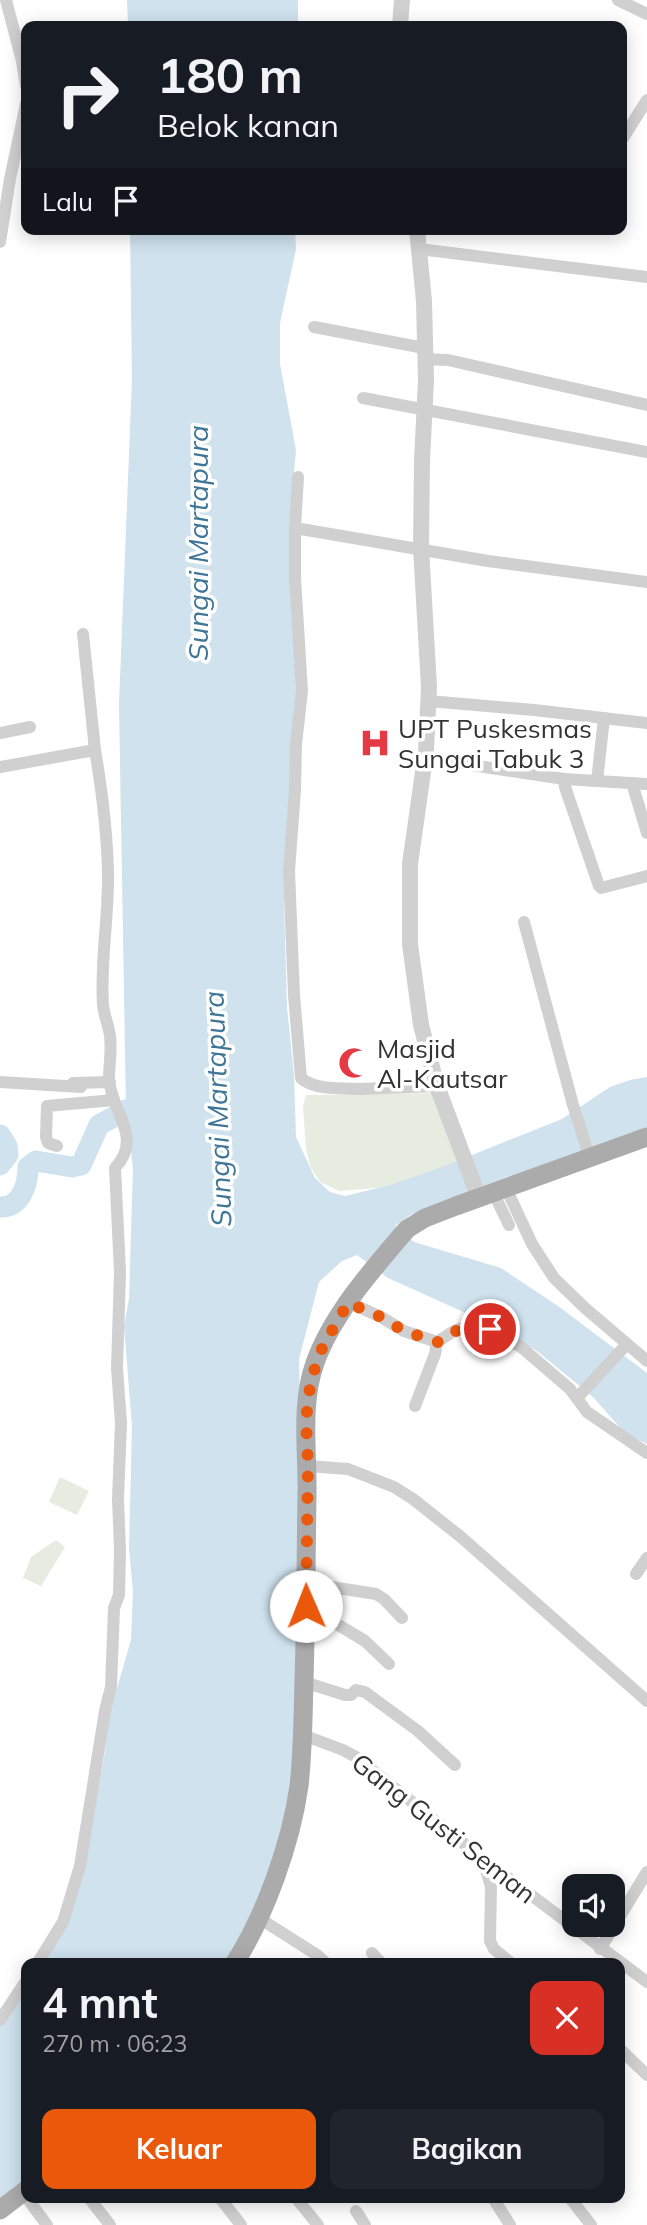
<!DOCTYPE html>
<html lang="id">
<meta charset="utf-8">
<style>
:root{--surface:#171b24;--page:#20242c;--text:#f1f3f6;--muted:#9ea1a6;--accent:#ea580c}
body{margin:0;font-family:Mulish,sans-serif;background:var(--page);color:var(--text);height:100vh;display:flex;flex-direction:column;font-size:26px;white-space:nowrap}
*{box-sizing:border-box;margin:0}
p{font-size:23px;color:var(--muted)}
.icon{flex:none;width:38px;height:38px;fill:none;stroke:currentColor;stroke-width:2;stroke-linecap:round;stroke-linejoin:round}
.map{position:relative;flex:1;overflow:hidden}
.side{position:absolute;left:21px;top:1958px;width:604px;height:245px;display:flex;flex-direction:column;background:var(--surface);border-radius:14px;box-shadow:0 4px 18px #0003}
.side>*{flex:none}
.guide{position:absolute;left:21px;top:21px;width:606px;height:214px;border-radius:14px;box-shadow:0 4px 18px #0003;background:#171b24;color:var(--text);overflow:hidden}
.tools{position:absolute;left:562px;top:1874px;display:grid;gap:14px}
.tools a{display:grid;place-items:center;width:63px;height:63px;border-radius:14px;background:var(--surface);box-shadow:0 4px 18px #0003;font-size:35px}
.pin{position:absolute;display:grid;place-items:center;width:60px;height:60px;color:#fff;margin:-30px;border:4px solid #fff;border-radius:50%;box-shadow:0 2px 7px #0007}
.me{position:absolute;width:77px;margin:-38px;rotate:359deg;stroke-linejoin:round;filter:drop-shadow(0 0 5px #0008)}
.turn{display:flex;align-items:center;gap:24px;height:147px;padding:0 21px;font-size:32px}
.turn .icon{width:91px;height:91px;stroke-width:2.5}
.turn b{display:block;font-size:49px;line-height:60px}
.then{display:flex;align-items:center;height:66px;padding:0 21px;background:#0003;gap:14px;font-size:26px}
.round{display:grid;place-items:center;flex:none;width:74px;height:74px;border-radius:14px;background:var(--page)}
.head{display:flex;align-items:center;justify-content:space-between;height:119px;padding:0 21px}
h1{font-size:42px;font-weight:700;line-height:52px}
.action{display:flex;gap:14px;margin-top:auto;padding:14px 21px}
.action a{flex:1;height:80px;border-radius:14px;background:var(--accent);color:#fff;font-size:28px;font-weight:700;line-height:80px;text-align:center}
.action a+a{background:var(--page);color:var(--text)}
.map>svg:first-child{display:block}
.green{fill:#e6ecdf}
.water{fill:#cfe2ee}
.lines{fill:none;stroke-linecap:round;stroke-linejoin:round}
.river{stroke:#cfe2ee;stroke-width:21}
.minor{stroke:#d0d0d0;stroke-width:12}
.tertiary{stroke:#d0d0d0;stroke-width:16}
.primary{stroke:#ababab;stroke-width:19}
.route{stroke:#ea580c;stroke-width:12;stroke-dasharray:0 21.6}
.labels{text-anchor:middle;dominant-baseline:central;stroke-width:7;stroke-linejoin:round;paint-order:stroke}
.poi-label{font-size:26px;fill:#333;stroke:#fff;text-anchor:start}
.street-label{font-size:26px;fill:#333;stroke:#fff}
.water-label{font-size:28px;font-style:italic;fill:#3f7597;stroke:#fff}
</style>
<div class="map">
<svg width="647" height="2225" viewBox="0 0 647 2225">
<rect width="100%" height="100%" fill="#fff"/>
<!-- green -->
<g class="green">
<path d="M 432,1093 L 460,1161 L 415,1181 L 375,1188 L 339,1191 L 320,1182 L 311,1168 L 306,1149 L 303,1107 L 306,1095 Z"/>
<path d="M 60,1477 L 89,1491 L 77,1515 L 49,1502 Z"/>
<path d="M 56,1540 L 65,1547 L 41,1586 L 23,1578 L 31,1557 Z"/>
</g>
<!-- water -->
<g class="water">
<path d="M 127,0 L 298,0 L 298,26 L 128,26 Z"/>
<path d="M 130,229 L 295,229 L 296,249 L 280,323 L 280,364 L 296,450 L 290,514 L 298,688 L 285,859 L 284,904 L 287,1007 L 294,1075 L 296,1137 L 315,1178 L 330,1192 L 345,1196 L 394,1184 L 447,1165 L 562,1119 L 610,1087 L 630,1080 L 647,1077 L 647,1128 L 445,1202 L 410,1215 L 395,1226 L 414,1242 L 501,1268 L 558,1306 L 647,1373 L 647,1444 L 624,1432 L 593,1397 L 537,1351 L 488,1323 L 388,1278 L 357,1255 L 342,1261 L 319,1282 L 299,1359 L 301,1450 L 296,1766 L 275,1858 L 241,1936 L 226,1963 L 39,1964 L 88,1847 L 105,1752 L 109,1716 L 131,1640 L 133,1592 L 129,1548 L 132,1426 L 124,1326 L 129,1299 L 133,1168 L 126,1110 L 119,704 L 132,379 Z"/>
<path d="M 26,1987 L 26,2182 L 0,2204 L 0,2024 Z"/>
</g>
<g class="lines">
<!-- river -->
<g class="river">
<path d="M 0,1135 L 7,1146 L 8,1155 L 0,1165"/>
<path d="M 0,1207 C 21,1208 28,1184 28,1167 L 36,1161 L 72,1167 L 81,1165 L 99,1125 L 126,1110 L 155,1107"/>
</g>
<!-- minor -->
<g class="minor">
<path d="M 6,0 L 22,61 L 26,86"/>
<path d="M 618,0 L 647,14"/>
<path d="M 623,138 L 647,100"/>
<path d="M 0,242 L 10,179 L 26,104"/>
<path d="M 419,249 L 647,277"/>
<path d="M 314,327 L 424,348"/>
<path d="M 425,359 L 448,360 L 647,405"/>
<path d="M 363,398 L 647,452"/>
<path d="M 298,477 L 295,528 L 488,561 L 647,582"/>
<path d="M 295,528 L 295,578 L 302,691 L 296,744 L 295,790 L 289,871 L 294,995 L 301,1078 C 315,1091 346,1088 364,1089"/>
<path d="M 428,701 L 534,710 L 647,723"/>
<path d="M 0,733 L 30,727"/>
<path d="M 425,758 L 564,779 L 647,784"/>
<path d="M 0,767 L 95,750 L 83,634"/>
<path d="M 564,779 L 565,787 L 599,886 L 601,888 L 647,876"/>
<path d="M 597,781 L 604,718"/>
<path d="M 632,783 L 647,833"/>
<path d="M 524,922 L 573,1105 L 590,1158"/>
<path d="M 0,1082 L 81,1087"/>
<path d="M 73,1083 L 110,1082"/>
<path d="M 359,1089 L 437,1086"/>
<path d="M 57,1146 L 48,1143 L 46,1137 L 47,1106 L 114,1100"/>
<path d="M 506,1188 L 532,1244 L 554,1278 L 585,1308 L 647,1361"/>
<path d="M 493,1192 L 509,1225"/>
<path d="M 348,1302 L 381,1317 L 404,1331 L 437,1342"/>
<path d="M 577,1398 L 627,1344"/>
<path d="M 415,1406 L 435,1354 L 437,1342 L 454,1331 L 465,1327 L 478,1327 L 499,1334 L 521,1347 L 570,1389 L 587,1412 L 647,1453"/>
<path d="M 308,1466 L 348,1469 L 394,1487 L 413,1499 L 461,1537 L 647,1701"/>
<path d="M 636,1574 L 647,1558"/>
<path d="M 306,1583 L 376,1594 L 384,1599 L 402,1618"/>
<path d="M 307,1606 L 365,1641 L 389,1664"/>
<path d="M 304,1682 L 345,1695 L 351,1695 L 356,1690 L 365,1692 L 418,1731 L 455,1765"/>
<path d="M 303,1735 L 343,1750 L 356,1757 L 483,1859 L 647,1982"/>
<path d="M 483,1859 L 491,1887 L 490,1941 L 494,1949 L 512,1964"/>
<path d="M 259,1918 L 317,1955 L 327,1964"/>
<path d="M 600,1949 L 647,1872"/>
<path d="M 372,1953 L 382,1964"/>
<path d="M 37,1964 L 63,1922 L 80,1866 L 105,1711 L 111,1687 L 114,1608 L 119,1595 L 120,1550 L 118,1499 L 121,1423 L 117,1368 L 120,1272 L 115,1168 C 144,1137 111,1112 109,1079 C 109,1065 112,1050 110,1036 C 109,1026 104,1016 103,1005 C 100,961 109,916 108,872 C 107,831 102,791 95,750"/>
<path d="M 0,2020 L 26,1981"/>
<path d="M 620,2049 L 647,2075"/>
<path d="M 27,2198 L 47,2225"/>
<path d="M 89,2198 L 110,2225"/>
<path d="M 220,2198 L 241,2225"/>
<path d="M 296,2198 L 318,2225"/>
<path d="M 493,2198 L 510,2225"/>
<path d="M 570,2198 L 591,2225"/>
<path d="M 356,2211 L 365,2225"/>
</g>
<!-- tertiary -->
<g class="tertiary">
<path d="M 400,26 L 402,0"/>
<path d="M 417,229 L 424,301 L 426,380 L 422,460 L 421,548 L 429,687 L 426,751 L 410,864 L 410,944 L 421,1025 L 437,1086 L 479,1198"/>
</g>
<!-- primary -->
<g class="primary">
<path d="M 234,1964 C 265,1916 291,1843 299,1786 C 303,1751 303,1715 304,1680 C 306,1618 306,1557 307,1495 C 308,1453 300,1404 315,1363 C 333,1313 373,1269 407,1229 L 425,1218 L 456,1206 L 647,1137"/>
<path d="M 0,2210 L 26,2190"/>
</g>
</g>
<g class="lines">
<!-- route -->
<path class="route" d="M 306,1606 L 308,1465 L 306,1419 L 311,1379 L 323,1346 L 348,1303 L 381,1317 L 404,1331 L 438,1342 C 454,1329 470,1324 490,1329"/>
</g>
<!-- icons -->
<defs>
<symbol id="hospital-bare" viewBox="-9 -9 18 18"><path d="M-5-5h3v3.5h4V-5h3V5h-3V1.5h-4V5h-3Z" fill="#e63946" stroke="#fff" stroke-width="2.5" paint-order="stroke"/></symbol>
<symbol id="mosque-bare" viewBox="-9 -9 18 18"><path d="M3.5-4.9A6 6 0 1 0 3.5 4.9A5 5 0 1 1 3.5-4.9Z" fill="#e63946" stroke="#fff" stroke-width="2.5" paint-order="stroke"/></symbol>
</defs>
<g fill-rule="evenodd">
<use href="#hospital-bare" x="353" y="721" width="44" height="44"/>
<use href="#mosque-bare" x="332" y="1041" width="44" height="44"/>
</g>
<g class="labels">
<!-- poi labels -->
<g class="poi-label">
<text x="398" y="728">UPT Puskesmas<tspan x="398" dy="30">Sungai Tabuk 3</tspan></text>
<text x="377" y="1048">Masjid<tspan x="377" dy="30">Al-Kautsar</tspan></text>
</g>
<!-- street labels -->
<g class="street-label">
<text transform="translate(444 1828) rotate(38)">Gang Gusti Seman</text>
</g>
<!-- water labels -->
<g class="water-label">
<text transform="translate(197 543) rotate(-90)">Sungai Martapura</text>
<text transform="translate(217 1109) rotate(-92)">Sungai Martapura</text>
</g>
</g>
</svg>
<div class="tools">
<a><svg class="icon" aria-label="sound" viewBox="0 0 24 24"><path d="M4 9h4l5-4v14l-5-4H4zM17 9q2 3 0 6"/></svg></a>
</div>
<div class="pin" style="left:490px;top:1329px;background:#d93025"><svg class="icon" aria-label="arrive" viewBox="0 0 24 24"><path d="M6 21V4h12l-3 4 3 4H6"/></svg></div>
<svg class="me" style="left:306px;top:1606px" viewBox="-20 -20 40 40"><circle r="19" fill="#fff"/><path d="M0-13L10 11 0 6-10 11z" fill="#ea580c"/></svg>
<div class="guide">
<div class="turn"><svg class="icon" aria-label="right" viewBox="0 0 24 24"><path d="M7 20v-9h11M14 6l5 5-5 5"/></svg><div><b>180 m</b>Belok kanan</div></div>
<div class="then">Lalu<svg class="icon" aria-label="arrive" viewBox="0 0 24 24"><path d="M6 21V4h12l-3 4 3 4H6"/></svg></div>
</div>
<section class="side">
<div class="head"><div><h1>4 mnt</h1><p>270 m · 06:23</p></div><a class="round" style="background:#d93025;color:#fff"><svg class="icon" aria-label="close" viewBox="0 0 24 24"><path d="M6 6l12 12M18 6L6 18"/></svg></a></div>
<div class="action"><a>Keluar</a><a>Bagikan</a></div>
</section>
</div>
